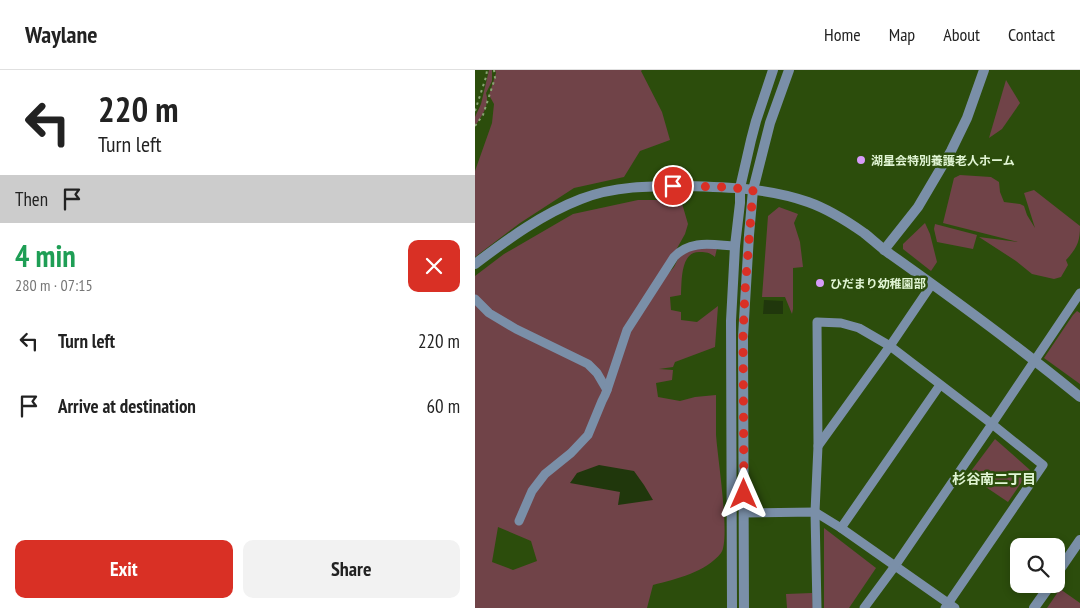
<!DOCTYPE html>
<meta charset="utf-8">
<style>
:root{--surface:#fff;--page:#f2f2f2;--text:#222;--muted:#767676;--line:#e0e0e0;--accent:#d93025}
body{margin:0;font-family:"PT Sans Narrow","Noto Sans JP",sans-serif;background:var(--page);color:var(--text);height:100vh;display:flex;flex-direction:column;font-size:19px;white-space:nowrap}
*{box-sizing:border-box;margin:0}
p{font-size:16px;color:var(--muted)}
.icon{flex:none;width:28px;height:28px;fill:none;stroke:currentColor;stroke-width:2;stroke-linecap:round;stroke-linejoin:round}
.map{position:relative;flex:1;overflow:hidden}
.drawer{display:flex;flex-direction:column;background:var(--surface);width:475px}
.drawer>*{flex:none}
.guide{background:#fff;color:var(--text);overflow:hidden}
.buttons{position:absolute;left:535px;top:468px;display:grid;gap:10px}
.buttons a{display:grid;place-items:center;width:55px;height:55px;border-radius:10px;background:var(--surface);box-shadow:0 2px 8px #0003;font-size:25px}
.pin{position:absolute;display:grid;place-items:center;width:42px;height:42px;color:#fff;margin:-21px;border:2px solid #fff;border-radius:50%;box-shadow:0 1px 5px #0007}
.me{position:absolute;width:55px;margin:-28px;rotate:0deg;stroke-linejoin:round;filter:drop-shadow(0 0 4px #0008)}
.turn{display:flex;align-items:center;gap:18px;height:105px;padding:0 15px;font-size:22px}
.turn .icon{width:65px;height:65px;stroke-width:2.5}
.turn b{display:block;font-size:35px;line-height:42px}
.then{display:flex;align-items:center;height:48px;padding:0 15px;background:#0003;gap:10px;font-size:19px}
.round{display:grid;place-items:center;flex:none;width:52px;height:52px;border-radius:10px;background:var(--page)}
.head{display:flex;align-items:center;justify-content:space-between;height:85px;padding:0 15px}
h1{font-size:30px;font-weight:700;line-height:38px;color:#1e9e55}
.primary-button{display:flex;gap:10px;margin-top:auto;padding:10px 15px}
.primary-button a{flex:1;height:58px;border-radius:10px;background:var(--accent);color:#fff;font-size:20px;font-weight:700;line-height:58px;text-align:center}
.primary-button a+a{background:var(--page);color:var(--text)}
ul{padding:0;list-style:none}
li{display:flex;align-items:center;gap:15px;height:65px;padding:0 15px}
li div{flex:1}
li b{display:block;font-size:19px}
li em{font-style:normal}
header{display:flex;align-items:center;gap:30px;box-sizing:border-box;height:70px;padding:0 25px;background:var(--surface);border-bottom:1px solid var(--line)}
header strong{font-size:24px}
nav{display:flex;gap:28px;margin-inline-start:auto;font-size:18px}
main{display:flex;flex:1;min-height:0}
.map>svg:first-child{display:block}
.green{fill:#704348;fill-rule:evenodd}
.water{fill:#20370c}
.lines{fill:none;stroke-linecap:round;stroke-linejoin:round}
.path{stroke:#8aa474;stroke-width:2;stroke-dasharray:2.5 4;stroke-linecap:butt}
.minor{stroke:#7a8fa8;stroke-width:9}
.tertiary{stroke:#7a8fa8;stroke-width:10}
.route{stroke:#d93025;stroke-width:9;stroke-dasharray:0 16.2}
.poi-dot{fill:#d79bf9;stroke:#2c4d0c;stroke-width:2}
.labels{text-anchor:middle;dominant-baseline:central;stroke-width:5;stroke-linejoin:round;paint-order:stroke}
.poi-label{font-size:12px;font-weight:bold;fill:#e1f5d4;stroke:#2c4d0c;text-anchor:start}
.neighbourhood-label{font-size:14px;font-weight:bold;fill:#e1f5d4;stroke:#2c4d0c}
</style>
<header>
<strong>Waylane</strong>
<nav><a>Home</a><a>Map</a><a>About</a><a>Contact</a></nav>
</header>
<main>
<section class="drawer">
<div class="guide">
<div class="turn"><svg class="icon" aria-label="left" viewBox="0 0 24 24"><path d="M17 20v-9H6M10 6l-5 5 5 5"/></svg><div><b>220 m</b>Turn left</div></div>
<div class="then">Then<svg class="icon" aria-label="arrive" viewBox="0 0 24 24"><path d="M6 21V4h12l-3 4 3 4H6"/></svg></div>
</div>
<div class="head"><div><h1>4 min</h1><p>280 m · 07:15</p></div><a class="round" style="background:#d93025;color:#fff"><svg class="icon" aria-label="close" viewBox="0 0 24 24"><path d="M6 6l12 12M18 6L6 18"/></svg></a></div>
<ul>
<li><svg class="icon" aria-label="left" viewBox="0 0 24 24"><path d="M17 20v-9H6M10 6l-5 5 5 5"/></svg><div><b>Turn left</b></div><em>220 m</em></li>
<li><svg class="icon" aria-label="arrive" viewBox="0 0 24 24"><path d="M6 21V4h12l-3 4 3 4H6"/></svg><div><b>Arrive at destination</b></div><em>60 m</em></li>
</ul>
<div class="primary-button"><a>Exit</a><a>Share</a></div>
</section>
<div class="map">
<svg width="605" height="538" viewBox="0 0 605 538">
<rect width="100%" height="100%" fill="#2c4d0c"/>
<!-- green -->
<g class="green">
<path d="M 14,0 L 17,0 L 17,11 L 11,23 C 15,35 7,46 0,56 L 0,47 L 6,34 Z"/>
<path d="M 20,0 L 167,0 L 166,1 L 187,42 L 195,70 L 165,81 L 149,107 L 99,118 L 45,153 L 0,187 L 0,101 L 17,53 L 19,34 L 14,25 L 21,3 Z"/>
<path d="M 531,10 L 545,33 L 527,59 L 514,68 Z"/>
<path d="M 485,105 L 516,107 L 524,112 L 525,122 L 529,132 L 545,134 L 549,136 L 552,145 L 560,158 L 549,123 L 559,120 L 605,156 C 605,172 602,178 591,190 L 593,195 L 586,207 L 579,209 L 557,204 L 541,191 L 504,167 L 543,172 L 468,153 L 479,108 Z"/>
<path d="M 163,130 L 206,130 L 213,154 L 210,164 L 178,221 L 199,197 L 205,185 L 213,177 L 242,178 L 240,187 C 235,183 232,182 225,182 C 205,181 207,212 206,225 L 195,227 L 196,240 L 206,242 L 206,250 L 222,252 L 243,236 L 240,277 L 200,292 L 198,297 L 184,299 L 198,300 L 197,310 L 181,313 L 183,327 L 205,331 L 220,327 L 241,325 C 241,338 241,351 241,364 C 242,384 256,470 246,483 C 231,502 201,509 178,515 L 172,538 L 0,538 L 0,206 L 29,184 L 98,144 ZM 23,457 L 56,471 L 62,491 L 38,500 L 17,492 Z"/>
<path d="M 304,137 L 323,144 L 319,153 L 325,172 L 328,197 L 318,198 L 318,239 L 317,244 L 310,227 L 287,227 L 293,146 Z"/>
<path d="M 450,153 L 455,164 L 462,192 L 456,201 L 428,179 L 428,174 Z"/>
<path d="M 460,154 L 502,165 L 498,179 L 462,172 L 459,159 Z"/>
<path d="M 602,241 L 605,243 L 605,314 L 569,288 L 598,245 Z"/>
<path d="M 520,369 L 555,400 L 533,432 L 493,405 Z"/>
<path d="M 349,458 L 401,498 L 374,538 L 349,538 Z"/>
<path d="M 585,519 L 605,533 L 605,538 L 572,538 Z"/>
<path d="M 337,523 L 338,538 L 312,538 L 311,524 Z"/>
</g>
<!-- water -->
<g class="water">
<path d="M 289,230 L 308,231 L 308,244 L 288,244 Z"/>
<path d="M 124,395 L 159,401 L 169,415 L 178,430 L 143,435 L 145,422 L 95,413 L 102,403 Z"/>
</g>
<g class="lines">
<!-- path -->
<g class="path">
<path d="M 0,41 L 11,7 L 12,0"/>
<path d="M 0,56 L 8,45 L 20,8 L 19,0"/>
</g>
<!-- minor -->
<g class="minor">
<path d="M 0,229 L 14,243 L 41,259 L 113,294 L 122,303 L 132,320 L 130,325 L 127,331 L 113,365 L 96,383 L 70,404 L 57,421 L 44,451"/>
<path d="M 132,320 L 152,260 L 199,187 C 216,169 238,175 260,176"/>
<path d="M 343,376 L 415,276 L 457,214"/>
<path d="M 269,443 L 340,442 L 366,458 L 480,538"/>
<path d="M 366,458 L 465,315"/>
<path d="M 342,538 L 340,442 L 343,376 L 342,252 L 366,253 L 384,258 L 415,276 L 517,354 L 568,395 L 470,538"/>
<path d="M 389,538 L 420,496 L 517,354 L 605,223"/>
</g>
<!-- tertiary -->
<g class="tertiary">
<path d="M 409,180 L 443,137 L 476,81 L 492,48 L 509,0"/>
<path d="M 0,194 C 33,169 67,144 106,129 C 139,116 175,116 210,116 C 252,117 293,118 333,132 C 353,139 372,151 389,163 C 398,170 406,178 415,184 C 480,230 544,277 605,327"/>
<path d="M 581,505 L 605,470"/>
<path d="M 257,538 L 256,251 L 260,176 L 265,133 L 265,118 L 276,70 L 281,51 L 298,0"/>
<path d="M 269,538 L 268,267 L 274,165 L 278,120 L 295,53 L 314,0"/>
<path d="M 559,538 L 576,514"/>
</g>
</g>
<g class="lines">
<!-- route -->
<path class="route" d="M 198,116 L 250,117 L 278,120 L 270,221 L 268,267 L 269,424"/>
</g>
<!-- markers -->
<g class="poi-dot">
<circle cx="386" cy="90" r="5"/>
<circle cx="345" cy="213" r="5"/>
</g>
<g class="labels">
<!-- poi labels -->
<g class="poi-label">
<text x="396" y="90">湖星会特別養護老人ホーム</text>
<text x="355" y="213">ひだまり幼稚園部</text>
</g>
<!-- neighbourhood labels -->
<g class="neighbourhood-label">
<text x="519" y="409">杉谷南二丁目</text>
</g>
</g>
</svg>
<div class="buttons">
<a><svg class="icon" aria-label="search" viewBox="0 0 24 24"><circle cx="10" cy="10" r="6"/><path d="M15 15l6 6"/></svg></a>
</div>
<div class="pin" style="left:198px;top:116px;background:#d93025"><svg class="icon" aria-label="arrive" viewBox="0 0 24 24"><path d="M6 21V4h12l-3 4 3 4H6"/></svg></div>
<svg class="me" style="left:269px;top:424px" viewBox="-20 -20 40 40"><path d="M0-17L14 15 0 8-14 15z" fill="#d93025" stroke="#fff" stroke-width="4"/></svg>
</div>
</main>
